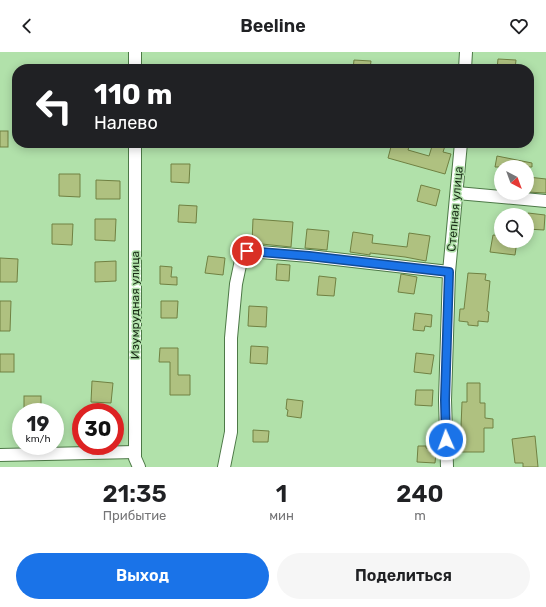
<!DOCTYPE html>
<html lang="ru">
<meta charset="utf-8">
<style>
:root{--surface:#fff;--page:#f6f6f6;--text:#202124;--muted:#757577;--accent:#1a73e8}
body{margin:0;font-family:Rubik,sans-serif;background:var(--page);color:var(--text);height:100vh;display:flex;flex-direction:column;font-size:15px;white-space:nowrap}
*{box-sizing:border-box;margin:0}
p{font-size:13px;color:var(--muted)}
.icon{flex:none;width:22px;height:22px;fill:none;stroke:currentColor;stroke-width:2;stroke-linecap:round;stroke-linejoin:round}
.map{position:relative;height:415px;overflow:hidden}
.drawer{display:flex;flex-direction:column;background:var(--surface);flex:1}
.drawer>*{flex:none}
.hud{position:absolute;left:12px;top:12px;width:522px;height:84px;border-radius:16px;box-shadow:0 2px 10px #0003;background:#202124;color:#fff;overflow:hidden}
.needle{width:26px;rotate:139deg}
.fabs{position:absolute;left:494px;top:108px;display:grid;gap:8px}
.fabs a{display:grid;place-items:center;width:40px;height:40px;border-radius:50%;background:var(--surface);box-shadow:0 2px 10px #0003;font-size:20px}
.speed{position:absolute;left:12px;top:351px;display:flex;gap:8px;font-size:20px;font-weight:700;text-align:center}
.speed>*{display:grid;place-content:center;width:52px;height:52px;border-radius:50%;background:var(--surface);box-shadow:0 2px 10px #0003;line-height:1}
.speed small{font-size:10px;font-weight:400}
.speed .limit{border:6px solid #d22;background:#fff;color:#111}
.pin{position:absolute;display:grid;place-items:center;width:34px;height:34px;color:#fff;margin:-17px;border:2px solid #fff;border-radius:50%;box-shadow:0 1px 4px #0007}
.me{position:absolute;width:44px;margin:-22px;rotate:358deg;stroke-linejoin:round;filter:drop-shadow(0 0 3px #0008)}
.turn{display:flex;align-items:center;gap:14px;height:84px;padding:0 16px;font-size:18px}
.turn .icon{width:52px;height:52px;stroke-width:2.5}
.turn b{display:block;font-size:28px;line-height:34px}
.eta{display:flex;justify-content:space-evenly;align-items:center;height:68px;text-align:center}
.eta b{font-size:24px;font-weight:600;line-height:28px}
.action{display:flex;gap:8px;margin-top:auto;padding:8px 16px}
.action a{flex:1;height:46px;border-radius:24px;background:var(--accent);color:#fff;font-size:16px;font-weight:600;line-height:46px;text-align:center}
.action a+a{background:var(--page);color:var(--text)}
header{display:flex;justify-content:space-between;align-items:center;height:52px;padding:0 16px;background:var(--surface);font-size:18px;font-weight:600}
.map>svg:first-child{display:block}
.building{fill:#afc180;stroke:#708142}
.lines{fill:none;stroke-linecap:round;stroke-linejoin:round}
.minor-casing{stroke:#4d7947;stroke-width:14}
.minor{stroke:#fff;stroke-width:12}
.route-casing{stroke:#114b97;stroke-width:10}
.route{stroke:#1a73e8;stroke-width:7}
.labels{text-anchor:middle;dominant-baseline:central;stroke-width:3;stroke-linejoin:round;paint-order:stroke}
.street-label{font-size:12px;fill:#1a2d17;stroke:#b1e1aa}
</style>
<header><svg class="icon" aria-label="back" viewBox="0 0 24 24"><path d="M15 5l-7 7 7 7"/></svg>Beeline<svg class="icon" aria-label="heart" viewBox="0 0 24 24"><path d="M12 20l-8-8c-3-5 5-10 8-4 3-6 11-1 8 4z"/></svg></header>
<div class="map">
<svg width="546" height="415" viewBox="0 0 546 415">
<rect width="100%" height="100%" fill="#b1e1aa"/>
<!-- building -->
<g class="building">
<path d="M 498,7 L 516,8 L 515,17 L 497,17 Z"/>
<path d="M 354,8 L 371,9 L 370,17 L 353,17 Z"/>
<rect x="0" y="79" width="8" height="16"/>
<path d="M 392,91 L 410,91 L 408,98 L 429,104 L 433,91 L 445,94 L 443,100 L 451,102 L 445,122 L 388,106 Z"/>
<path d="M 497,104 L 532,111 L 532,115 L 495,115 Z"/>
<path d="M 171,112 L 190,112 L 189,131 L 171,130 Z"/>
<path d="M 59,122 L 80,122 L 80,145 L 59,144 Z"/>
<path d="M 528,125 L 546,127 L 546,141 L 527,140 Z"/>
<path d="M 96,128 L 120,129 L 120,147 L 96,147 Z"/>
<path d="M 421,133 L 440,138 L 436,154 L 417,149 Z"/>
<path d="M 179,153 L 197,154 L 196,171 L 178,170 Z"/>
<path d="M 528,161 L 545,163 L 544,178 L 527,177 Z"/>
<path d="M 95,167 L 116,167 L 115,189 L 95,188 Z"/>
<path d="M 253,167 L 293,170 L 291,195 L 252,191 Z"/>
<path d="M 52,172 L 73,172 L 72,193 L 52,192 Z"/>
<path d="M 307,177 L 329,179 L 327,198 L 305,196 Z"/>
<path d="M 353,180 L 373,183 L 372,191 L 407,195 L 409,181 L 430,184 L 426,209 L 405,205 L 370,201 L 370,203 L 350,200 Z"/>
<path d="M 493,183 L 501,184 L 501,189 L 517,189 L 515,203 L 490,200 Z"/>
<path d="M 208,204 L 225,206 L 223,223 L 205,221 Z"/>
<path d="M 0,206 L 18,207 L 17,230 L 0,230 Z"/>
<path d="M 116,209 L 116,229 L 95,230 L 95,210 Z"/>
<path d="M 277,212 L 290,213 L 289,229 L 276,228 Z"/>
<path d="M 160,214 L 172,215 L 171,225 L 177,225 L 177,233 L 160,232 Z"/>
<path d="M 468,221 L 486,222 L 485,228 L 490,229 L 487,259 L 489,260 L 488,270 L 478,269 L 478,274 L 468,273 L 468,270 L 459,269 L 460,257 L 464,257 Z"/>
<path d="M 401,222 L 417,225 L 414,242 L 398,240 Z"/>
<path d="M 319,224 L 336,226 L 334,244 L 317,243 Z"/>
<path d="M 0,249 L 11,249 L 10,279 L 0,279 Z"/>
<path d="M 161,249 L 178,249 L 177,266 L 161,266 Z"/>
<path d="M 249,254 L 267,255 L 266,275 L 248,274 Z"/>
<path d="M 415,261 L 432,263 L 431,275 L 425,274 L 424,279 L 413,278 Z"/>
<path d="M 251,294 L 268,295 L 267,312 L 250,311 Z"/>
<path d="M 160,296 L 178,296 L 178,323 L 190,323 L 190,343 L 170,343 L 170,310 L 159,310 Z"/>
<path d="M 416,301 L 434,303 L 431,322 L 414,320 Z"/>
<rect x="0" y="302" width="14" height="18"/>
<path d="M 92,329 L 113,331 L 111,351 L 91,350 Z"/>
<path d="M 467,331 L 480,331 L 480,351 L 485,351 L 485,366 L 493,367 L 493,376 L 484,376 L 484,400 L 460,400 L 462,350 L 467,350 Z"/>
<path d="M 416,338 L 433,338 L 432,354 L 415,353 Z"/>
<rect x="24" y="344" width="17" height="16"/>
<path d="M 287,347 L 303,349 L 301,366 L 287,364 L 288,358 L 286,357 Z"/>
<path d="M 253,378 L 269,379 L 268,390 L 253,390 Z"/>
<path d="M 535,384 L 538,415 L 523,415 L 523,411 L 515,411 L 512,387 Z"/>
<path d="M 418,394 L 426,394 L 426,396 L 431,397 L 430,401 L 436,401 L 435,411 L 417,410 Z"/>
</g>
<g class="lines">
<defs>
<g id="minor">
<path d="M 135,0 L 135,17"/>
<path d="M 465,17 L 466,0"/>
<path d="M 135,91 L 135,406 L 139,415"/>
<path d="M 457,141 L 546,149"/>
<path d="M 247,199 L 309,204 L 449,220"/>
<path d="M 0,403 L 135,400"/>
<path d="M 224,415 L 231,380 L 231,286 L 236,232 L 243,199"/>
<path d="M 447,415 L 445,348 L 449,220 L 461,91"/>
</g>
</defs>
<!-- minor casing -->
<use href="#minor" class="minor-casing"/>
<!-- minor -->
<use href="#minor" class="minor"/>
</g>
<g class="lines">
<defs>
<path id="route" d="M 247,199 L 309,204 L 449,220 L 445,348 L 446,388"/>
</defs>
<!-- route casing -->
<use href="#route" class="route-casing"/>
<!-- route -->
<use href="#route" class="route"/>
</g>
<g class="labels">
<!-- street labels -->
<g class="street-label">
<text transform="translate(455 157) rotate(-85)">Степная улица</text>
<text transform="translate(135 253) rotate(-90)">Изумрудная улица</text>
</g>
</g>
</svg>
<div class="fabs">
<a><svg class="needle" viewBox="-14 -14 28 28"><path d="M0-13l5 13h-10z" fill="#e53935"/><path d="M0 13l5-13h-10z" fill="#757577"/></svg></a>
<a><svg class="icon" aria-label="search" viewBox="0 0 24 24"><circle cx="10" cy="10" r="6"/><path d="M15 15l6 6"/></svg></a>
</div>
<div class="speed"><div>19<small>km/h</small></div><div class="limit">30</div></div>
<div class="pin" style="left:247px;top:199px;background:#d93025"><svg class="icon" aria-label="arrive" viewBox="0 0 24 24"><path d="M6 21V4h12l-3 4 3 4H6"/></svg></div>
<svg class="me" style="left:446px;top:388px" viewBox="-20 -20 40 40"><circle r="17" fill="#1a73e8" stroke="#fff" stroke-width="3"/><path d="M0-11L8 9 0 5-8 9z" fill="#fff"/></svg>
<div class="hud">
<div class="turn"><svg class="icon" aria-label="left" viewBox="0 0 24 24"><path d="M17 20v-9H6M10 6l-5 5 5 5"/></svg><div><b>110 m</b>Налево</div></div>
</div>
</div>
<section class="drawer">
<div class="eta">
<div><b>21:35</b><p>Прибытие</p></div>
<div><b>1</b><p>мин</p></div>
<div><b>240</b><p>m</p></div>
</div>
<div class="action"><a>Выход</a><a>Поделиться</a></div>
</section>
